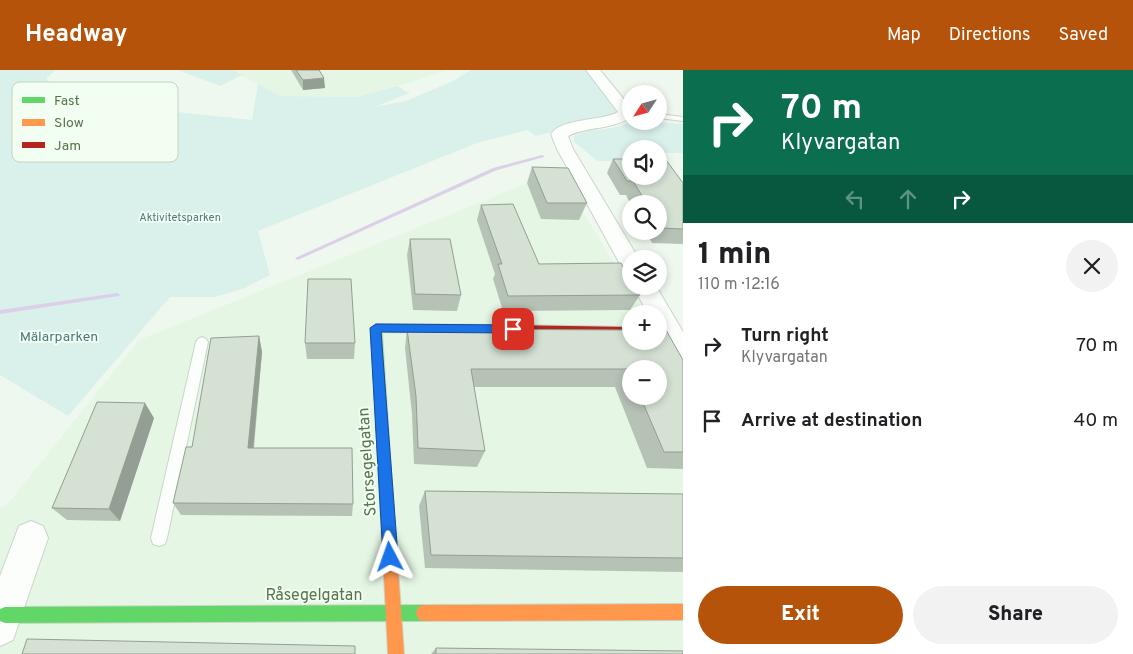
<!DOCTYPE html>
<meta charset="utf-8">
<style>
:root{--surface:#fff;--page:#f2f2f2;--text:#202124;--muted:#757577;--accent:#b45309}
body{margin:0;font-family:Overpass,sans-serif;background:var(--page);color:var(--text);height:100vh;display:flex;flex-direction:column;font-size:19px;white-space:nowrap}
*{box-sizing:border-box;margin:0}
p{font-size:16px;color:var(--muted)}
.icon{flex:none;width:28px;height:28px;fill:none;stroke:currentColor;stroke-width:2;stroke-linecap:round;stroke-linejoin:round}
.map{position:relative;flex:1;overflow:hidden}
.drawer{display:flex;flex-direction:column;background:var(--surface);width:450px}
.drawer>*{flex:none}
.hud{background:#0b6e4f;color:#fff;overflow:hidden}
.needle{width:32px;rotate:234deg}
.buttons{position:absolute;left:622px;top:15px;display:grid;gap:10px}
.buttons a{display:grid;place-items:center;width:45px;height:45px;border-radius:50%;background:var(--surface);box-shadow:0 2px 8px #0003;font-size:25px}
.pin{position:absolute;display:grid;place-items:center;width:42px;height:42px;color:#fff;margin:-21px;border-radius:10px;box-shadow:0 2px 8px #0006}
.me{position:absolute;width:55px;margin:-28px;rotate:356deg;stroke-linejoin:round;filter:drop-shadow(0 0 4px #0008)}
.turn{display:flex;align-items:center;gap:18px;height:105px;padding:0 15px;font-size:22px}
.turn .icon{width:65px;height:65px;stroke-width:2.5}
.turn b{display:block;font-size:35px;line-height:42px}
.lanes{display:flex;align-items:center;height:48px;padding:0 15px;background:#0003;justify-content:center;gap:25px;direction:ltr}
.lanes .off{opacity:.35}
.round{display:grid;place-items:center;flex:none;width:52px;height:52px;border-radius:26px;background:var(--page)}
.headline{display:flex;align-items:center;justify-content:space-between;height:85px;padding:0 15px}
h1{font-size:30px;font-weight:800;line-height:38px}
.action{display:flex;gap:10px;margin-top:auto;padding:10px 15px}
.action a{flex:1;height:58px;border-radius:30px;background:var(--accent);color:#fff;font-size:20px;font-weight:800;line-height:58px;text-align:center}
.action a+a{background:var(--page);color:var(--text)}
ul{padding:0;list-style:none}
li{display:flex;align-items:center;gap:15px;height:75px;padding:0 15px}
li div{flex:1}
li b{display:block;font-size:19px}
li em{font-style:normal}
header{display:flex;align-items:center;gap:30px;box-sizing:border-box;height:70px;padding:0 25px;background:var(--accent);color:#fff}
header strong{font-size:24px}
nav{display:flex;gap:28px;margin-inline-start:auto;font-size:18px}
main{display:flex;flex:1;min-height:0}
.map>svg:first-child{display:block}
.residential{fill:#e5f6e4;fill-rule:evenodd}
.green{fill:#daf0eb}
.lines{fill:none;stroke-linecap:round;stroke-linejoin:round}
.stream{fill:#dcd0e8;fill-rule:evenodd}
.lane-casing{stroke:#cbd5c9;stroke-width:2}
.street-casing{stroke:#cbd5c9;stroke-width:2}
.fast-casing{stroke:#c9d5c7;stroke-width:2}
.slow-casing{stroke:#c9d5c7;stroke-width:2}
.jam-casing{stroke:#c9d5c7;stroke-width:2}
.lane{fill:#fcfefc;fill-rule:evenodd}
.street{fill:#fcfefc;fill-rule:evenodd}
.fast{fill:#63d668;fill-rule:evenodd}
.slow{fill:#ff974d;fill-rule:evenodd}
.jam{fill:#b3261e;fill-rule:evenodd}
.wall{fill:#b6c2b5;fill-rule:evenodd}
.shaded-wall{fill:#949e94}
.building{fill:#d4e1d3;stroke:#949e94}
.route{fill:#1a73e8;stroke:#114b97}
.labels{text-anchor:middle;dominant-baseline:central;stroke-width:4;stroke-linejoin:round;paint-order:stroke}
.far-park-label{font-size:11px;fill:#4a7a80;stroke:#f1fef1}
.park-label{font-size:14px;fill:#4a7a80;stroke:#f1fef1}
.near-street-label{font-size:16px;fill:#58754e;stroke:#f1fef1}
.key{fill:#f1fef1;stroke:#c3d5c0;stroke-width:1}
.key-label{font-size:14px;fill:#58754e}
</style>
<header>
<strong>Headway</strong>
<nav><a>Map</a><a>Directions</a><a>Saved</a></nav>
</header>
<main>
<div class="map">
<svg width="683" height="584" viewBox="0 0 683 584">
<rect width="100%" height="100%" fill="#eef8ee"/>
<!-- residential -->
<g class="residential">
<path d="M 232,0 L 446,0 L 415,11 L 357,27 L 280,26 Z"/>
<path d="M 558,101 L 645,244 L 631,244 L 631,271 L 659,271 L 683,307 L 683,584 L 0,584 L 0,437 L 6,436 L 139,270 ZM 631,299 L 659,299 L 659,326 L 631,326 Z"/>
</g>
<!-- green -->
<g class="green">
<path d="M 0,0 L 56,0 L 46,8 L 52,16 L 80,24 L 168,41 L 252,50 L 258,14 L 280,26 L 357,27 L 397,16 L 410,23 L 374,37 L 406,31 L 453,11 L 471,0 L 587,0 L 615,36 L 617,42 L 613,47 L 561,56 L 551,62 L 536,66 L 527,60 L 477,73 L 258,161 L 270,205 L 245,218 L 215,227 L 170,227 L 68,346 L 0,305 Z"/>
<path d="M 178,0 L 232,0 L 242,5 L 220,16 Z"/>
<path d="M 631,51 L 683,54 L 683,83 L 663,83 L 667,91 L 659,91 L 659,79 L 631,79 L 631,91 L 598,91 L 574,72 L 574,66 C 592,57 614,62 631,51 Z"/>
</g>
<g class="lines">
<!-- stream -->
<g class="stream">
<path d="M 542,85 L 544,86 L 544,87 L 497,100 L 300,189 L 298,190 L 295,188 L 493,98 Z"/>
<path d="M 117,223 L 119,224 L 120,225 L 119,226 L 0,244 L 0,240 Z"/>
</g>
<defs>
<g id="lane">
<path d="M 659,44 L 683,47 L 683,51 L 659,48 Z"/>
<path d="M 202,267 L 206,269 L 208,272 L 167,468 L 165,474 L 159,476 L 153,474 L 151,468 L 196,272 L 198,269 Z"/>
</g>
<g id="street">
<path d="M 586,0 L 600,0 L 631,38 L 631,47 C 612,60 588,56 568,66 L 573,79 L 639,189 L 631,189 L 631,201 L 623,199 L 620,194 L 557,79 L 551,64 C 563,47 600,52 618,42 Z"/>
<path d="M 633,216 L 656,216 L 683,262 L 683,294 L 674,291 L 659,264 L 659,244 L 648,244 Z"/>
<path d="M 31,451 L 43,456 L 48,468 L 13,570 L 0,576 L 0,506 L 19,456 Z"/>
</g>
<g id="fast">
<path d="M 376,254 L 502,255 L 507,259 L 502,263 L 382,262 L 389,371 L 388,375 L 383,377 L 378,375 L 377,371 L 371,258 Z"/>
<path d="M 424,535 L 430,537 L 432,543 L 430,549 L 424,551 L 5,553 L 0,551 L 0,539 L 5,537 Z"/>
</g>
<g id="slow">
<path d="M 383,365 L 388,367 L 389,371 L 404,584 L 388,584 L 377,371 L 378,367 Z"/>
<path d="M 683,534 L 683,550 L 424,551 L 418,549 L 416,543 L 418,537 L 424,535 Z"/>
</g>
<path id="jam" d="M 502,255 L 631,257 L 631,265 L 502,263 L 497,259 Z"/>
</defs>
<!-- lane casing -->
<use href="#lane" class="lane-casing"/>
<!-- street casing -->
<use href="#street" class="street-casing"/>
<!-- fast casing -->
<use href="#fast" class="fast-casing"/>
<!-- slow casing -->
<use href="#slow" class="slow-casing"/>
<!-- jam casing -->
<use href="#jam" class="jam-casing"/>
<!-- lane -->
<use href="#lane" class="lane"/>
<!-- street -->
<use href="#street" class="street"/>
<!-- fast -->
<use href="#fast" class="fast"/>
<!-- slow -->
<use href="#slow" class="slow"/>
<!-- jam -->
<use href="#jam" class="jam"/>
</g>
<!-- wall -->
<g class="wall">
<path d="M 291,0 L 322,0 L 319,0 L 325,18 L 303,20 Z"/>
<path d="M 613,89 L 683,113 L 683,174 L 652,173 L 646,161 L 659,161 L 659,134 L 631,134 L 631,135 L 626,125 L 620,125 L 607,103 Z"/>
<path d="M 532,97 L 587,133 L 579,150 L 541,149 L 527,113 Z"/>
<path d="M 481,135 L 539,194 L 640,225 L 630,240 L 503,241 L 493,209 L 495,204 L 477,150 Z"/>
<path d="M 410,169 L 461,225 L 457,241 L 413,240 L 407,185 Z"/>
<path d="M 407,259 L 683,290 L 683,399 L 647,398 L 615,317 L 474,317 L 485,381 L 477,397 L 414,394 L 412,344 L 405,278 ZM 631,299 L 659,326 L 631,326 Z"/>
<path d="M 259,266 L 262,282 L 254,378 L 353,434 L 352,446 L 181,445 L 173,433 L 192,377 Z"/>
<path d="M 305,273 L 355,273 L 354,289 L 307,289 Z"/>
<path d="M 154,348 L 120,451 L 67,450 L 52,438 Z"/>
<path d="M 425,421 L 683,424 L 683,502 L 425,498 L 419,436 Z"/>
<path d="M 436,578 L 683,584 L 431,584 Z"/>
</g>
<!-- shaded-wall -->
<g class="shaded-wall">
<path d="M 324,8 L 325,18 L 303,20 L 303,10 Z"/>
<path d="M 259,266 L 262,282 L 252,391 L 248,378 Z"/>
<path d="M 145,333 L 154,348 L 120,451 L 109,439 Z"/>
</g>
<!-- building -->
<g class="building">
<path d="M 296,0 L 319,0 L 324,8 L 303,10 Z"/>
<path d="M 613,89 L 631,89 L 631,106 L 659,106 L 659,90 L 666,90 L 683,113 L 683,159 L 661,158 L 659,154 L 659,134 L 647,134 L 633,111 L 627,111 Z"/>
<path d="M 532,97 L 568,98 L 587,133 L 547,133 Z"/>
<path d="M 513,134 L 539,194 L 621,193 L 631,211 L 631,216 L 635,216 L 640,225 L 508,226 L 498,194 L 502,194 L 481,135 Z"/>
<path d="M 410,169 L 450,169 L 461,225 L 415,224 Z"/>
<path d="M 308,209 L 351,209 L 355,273 L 305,273 Z"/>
<path d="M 407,259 L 631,260 L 631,271 L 659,271 L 659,260 L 666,260 L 683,290 L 683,382 L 664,382 L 640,326 L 659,326 L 659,299 L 631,299 L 631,306 L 628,299 L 471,299 L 485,381 L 418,378 L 416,326 Z"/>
<path d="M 259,266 L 248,378 L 352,378 L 353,434 L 173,433 L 186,377 L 192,377 L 211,268 Z"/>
<path d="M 97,332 L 145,333 L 109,439 L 52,438 Z"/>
<path d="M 425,421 L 683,424 L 683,488 L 431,485 Z"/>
<path d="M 27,569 L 355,576 L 355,584 L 22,584 Z"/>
<path d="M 436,578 L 683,581 L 683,584 L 436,584 Z"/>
</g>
<!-- route -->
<path class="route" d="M 376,254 L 513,255 L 519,259 L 513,263 L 381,262 L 398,487 L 396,492 L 390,494 L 385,492 L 383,487 L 370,258 Z"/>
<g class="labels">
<!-- far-park labels -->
<g class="far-park-label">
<text x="180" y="148">Aktivitetsparken</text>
</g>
<!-- park labels -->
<g class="park-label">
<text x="59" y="267">Mälarparken</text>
</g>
<!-- near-street labels -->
<g class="near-street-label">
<text transform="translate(368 392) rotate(-94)">Storsegelgatan</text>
<text x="314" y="526">Råsegelgatan</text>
</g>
</g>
<!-- legend -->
<rect x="12" y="12" width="166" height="80" rx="8" class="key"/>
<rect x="22" y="27" width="23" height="6" fill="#63d668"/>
<rect x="22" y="49" width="23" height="7" fill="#ff974d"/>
<rect x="22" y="72" width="23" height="6" fill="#b3261e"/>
<g class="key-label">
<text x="54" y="35">Fast</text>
<text x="54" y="57">Slow</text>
<text x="54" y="80">Jam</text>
</g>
</svg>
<div class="buttons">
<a><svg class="needle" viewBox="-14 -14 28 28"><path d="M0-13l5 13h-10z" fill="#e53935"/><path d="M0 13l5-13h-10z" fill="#757577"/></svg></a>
<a><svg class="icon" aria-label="sound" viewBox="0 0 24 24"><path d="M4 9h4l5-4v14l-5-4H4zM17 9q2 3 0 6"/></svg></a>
<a><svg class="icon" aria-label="search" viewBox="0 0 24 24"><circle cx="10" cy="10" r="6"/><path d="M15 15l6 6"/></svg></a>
<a><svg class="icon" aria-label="layers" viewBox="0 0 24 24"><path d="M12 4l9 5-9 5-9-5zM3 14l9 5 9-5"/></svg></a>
<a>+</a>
<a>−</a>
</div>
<div class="pin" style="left:513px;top:259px;background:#d93025"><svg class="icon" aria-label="arrive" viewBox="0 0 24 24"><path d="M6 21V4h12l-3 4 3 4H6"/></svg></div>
<svg class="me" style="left:390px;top:487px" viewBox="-20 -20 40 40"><path d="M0-17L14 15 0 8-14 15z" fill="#1a73e8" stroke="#fff" stroke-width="4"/></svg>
</div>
<section class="drawer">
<div class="hud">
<div class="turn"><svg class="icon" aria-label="right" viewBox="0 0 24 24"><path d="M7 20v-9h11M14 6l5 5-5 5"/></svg><div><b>70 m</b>Klyvargatan</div></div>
<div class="lanes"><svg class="icon off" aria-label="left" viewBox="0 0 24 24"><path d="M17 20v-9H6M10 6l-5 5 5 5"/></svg><svg class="icon off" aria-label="ahead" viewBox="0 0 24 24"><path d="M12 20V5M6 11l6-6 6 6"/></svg><svg class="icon" aria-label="right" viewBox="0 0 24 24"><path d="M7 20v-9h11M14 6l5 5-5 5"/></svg></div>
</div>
<div class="headline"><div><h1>1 min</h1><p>110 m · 12:16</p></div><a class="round"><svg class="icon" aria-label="close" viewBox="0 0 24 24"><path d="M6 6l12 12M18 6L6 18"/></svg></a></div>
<ul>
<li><svg class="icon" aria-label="right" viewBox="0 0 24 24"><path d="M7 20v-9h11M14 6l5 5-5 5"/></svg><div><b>Turn right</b><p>Klyvargatan</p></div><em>70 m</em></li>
<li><svg class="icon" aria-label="arrive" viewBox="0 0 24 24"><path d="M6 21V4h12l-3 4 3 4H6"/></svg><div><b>Arrive at destination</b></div><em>40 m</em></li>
</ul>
<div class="action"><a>Exit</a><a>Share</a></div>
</section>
</main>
